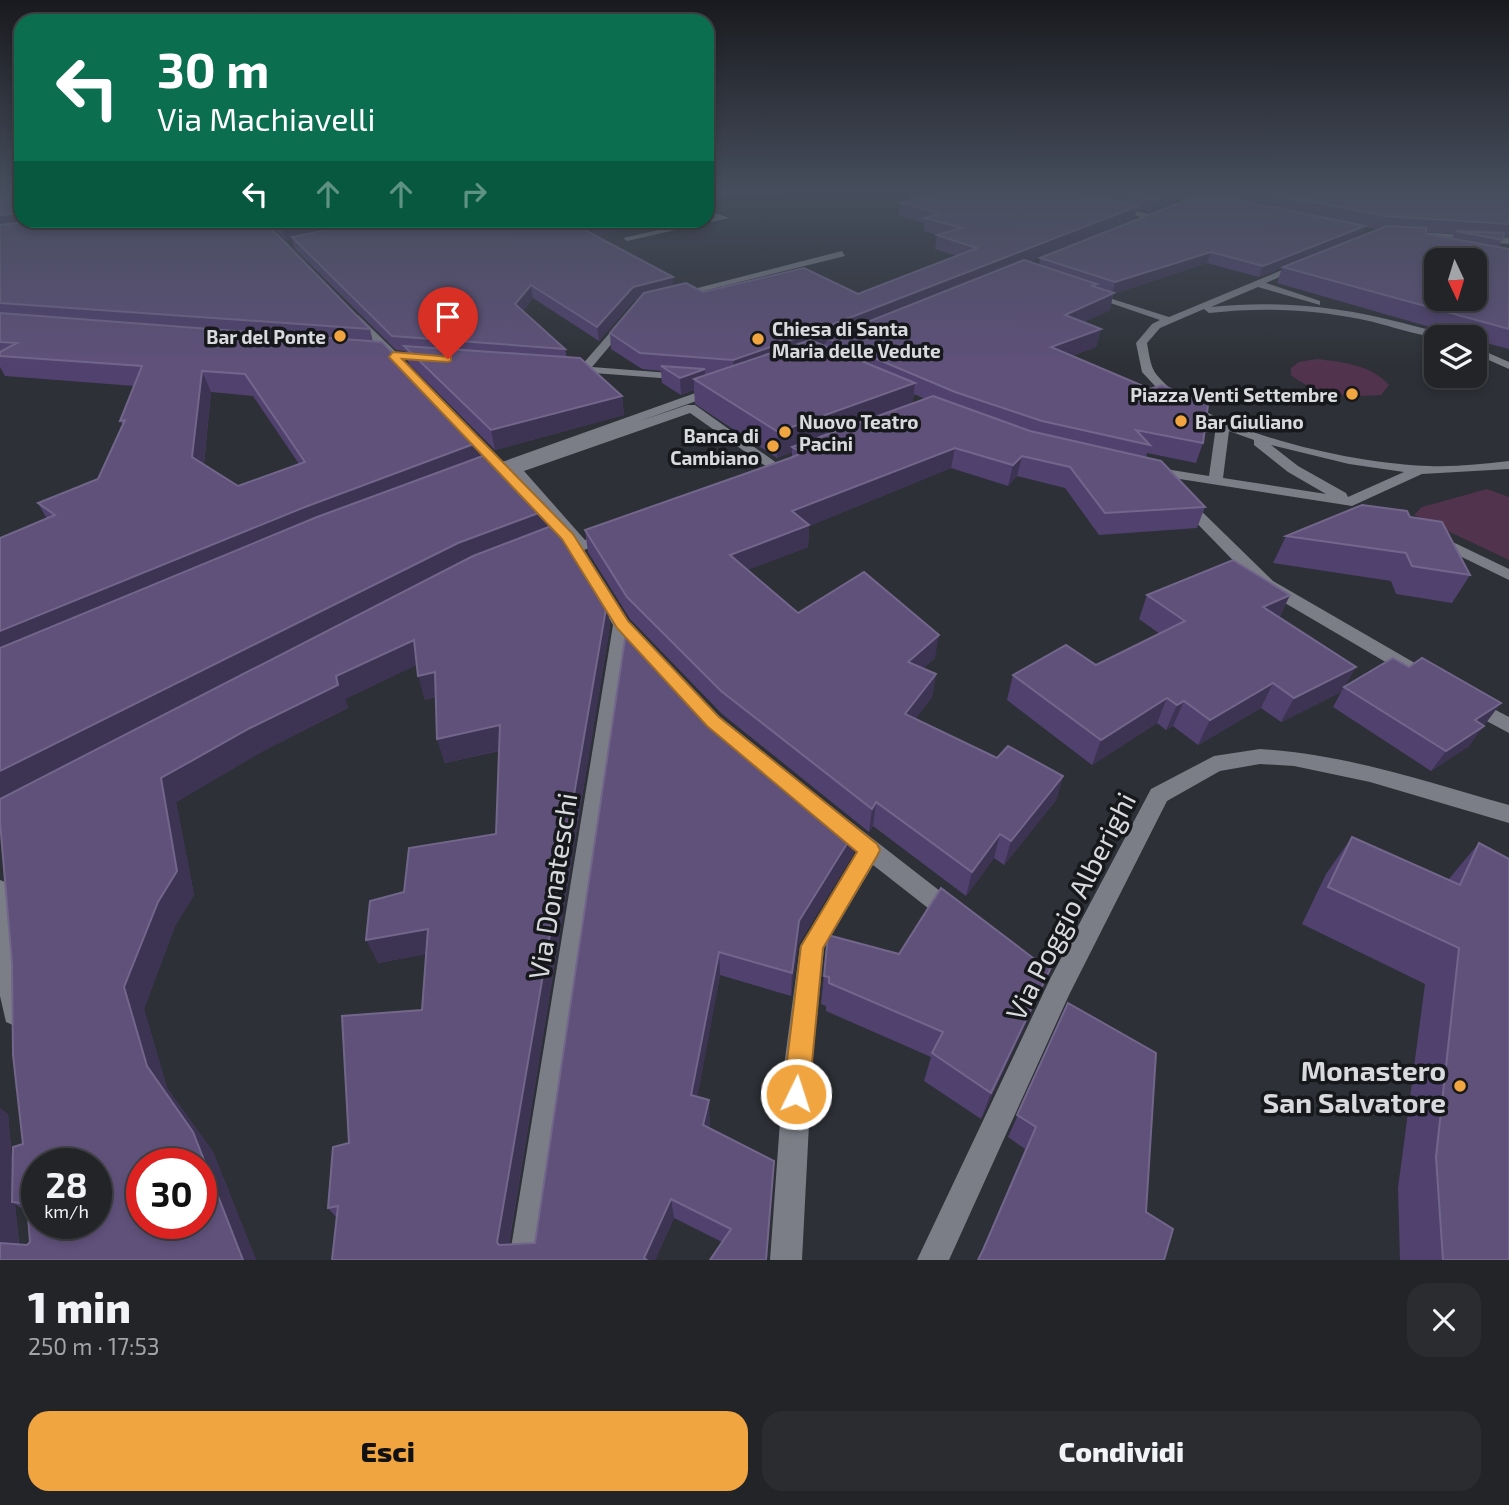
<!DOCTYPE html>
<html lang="it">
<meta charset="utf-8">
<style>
:root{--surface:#222428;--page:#2a2c30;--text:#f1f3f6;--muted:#a2a4a8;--line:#3f4145;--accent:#f1a540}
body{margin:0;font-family:"Exo 2",sans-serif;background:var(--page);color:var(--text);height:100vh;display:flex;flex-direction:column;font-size:26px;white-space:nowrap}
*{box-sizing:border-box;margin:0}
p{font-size:23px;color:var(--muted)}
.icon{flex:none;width:38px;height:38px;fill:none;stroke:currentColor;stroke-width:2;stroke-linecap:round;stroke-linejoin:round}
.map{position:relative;height:1260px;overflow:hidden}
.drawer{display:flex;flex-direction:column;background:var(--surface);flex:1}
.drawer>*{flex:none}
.hud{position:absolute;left:14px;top:14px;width:700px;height:214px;border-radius:21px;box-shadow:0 4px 10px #0003,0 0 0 2px var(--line);background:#0b6e4f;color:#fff;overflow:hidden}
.needle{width:46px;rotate:176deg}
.fabs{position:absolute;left:1424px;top:248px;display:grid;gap:14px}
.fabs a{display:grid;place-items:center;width:63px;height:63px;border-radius:14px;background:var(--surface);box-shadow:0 4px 10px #0003,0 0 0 2px var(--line);font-size:35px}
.speed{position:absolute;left:21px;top:1148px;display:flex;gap:14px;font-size:35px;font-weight:700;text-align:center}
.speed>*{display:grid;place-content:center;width:91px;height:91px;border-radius:50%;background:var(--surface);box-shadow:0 4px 10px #0003,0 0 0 2px var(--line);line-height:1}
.speed small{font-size:18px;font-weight:400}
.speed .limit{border:10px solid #d22;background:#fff;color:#111}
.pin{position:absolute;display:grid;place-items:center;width:60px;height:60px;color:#fff;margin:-72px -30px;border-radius:50% 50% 50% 0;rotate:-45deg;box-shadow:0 0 7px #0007}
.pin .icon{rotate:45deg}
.me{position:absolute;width:77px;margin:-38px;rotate:4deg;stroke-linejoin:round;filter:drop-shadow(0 0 5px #0008)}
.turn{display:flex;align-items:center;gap:24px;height:147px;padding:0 28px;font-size:32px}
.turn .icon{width:91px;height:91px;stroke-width:2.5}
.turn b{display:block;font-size:49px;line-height:60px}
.lanes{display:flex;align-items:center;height:66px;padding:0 28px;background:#0003;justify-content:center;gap:35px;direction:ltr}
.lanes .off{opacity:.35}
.round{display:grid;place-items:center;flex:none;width:74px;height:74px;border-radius:21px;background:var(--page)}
.overview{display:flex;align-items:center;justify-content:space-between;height:119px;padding:0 28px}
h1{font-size:42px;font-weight:800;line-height:52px}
.cta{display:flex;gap:14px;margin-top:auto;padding:14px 28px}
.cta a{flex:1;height:80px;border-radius:21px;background:var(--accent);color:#111;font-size:28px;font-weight:800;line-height:80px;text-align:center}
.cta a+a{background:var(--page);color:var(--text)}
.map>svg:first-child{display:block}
.green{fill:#52334e}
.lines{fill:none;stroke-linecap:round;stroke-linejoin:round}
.path{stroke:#83858a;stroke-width:2;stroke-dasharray:2.5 2.5;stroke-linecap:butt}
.minor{fill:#7b7e86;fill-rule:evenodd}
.wall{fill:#51416f;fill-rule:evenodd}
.shaded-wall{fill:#3d3353}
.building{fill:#60517b;stroke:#72668b;stroke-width:2;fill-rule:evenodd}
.route{fill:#f1a540;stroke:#9d6b2a;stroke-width:2}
.poi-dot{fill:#f1a540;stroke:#16181b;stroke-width:2.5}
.labels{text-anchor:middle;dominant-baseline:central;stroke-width:7;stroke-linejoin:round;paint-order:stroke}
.far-poi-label{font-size:19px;font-weight:bold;fill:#d8dade;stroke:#16181b;text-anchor:start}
.near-street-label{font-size:28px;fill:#d8dade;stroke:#16181b}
.near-poi-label{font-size:28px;font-weight:bold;fill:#d8dade;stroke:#16181b;text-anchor:end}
</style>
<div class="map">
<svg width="1509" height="1260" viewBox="0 0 1509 1260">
<rect width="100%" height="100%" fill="#2d3036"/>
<!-- green -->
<g class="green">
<path d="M 1317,359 C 1342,362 1372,365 1389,385 L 1381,395 C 1349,397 1317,396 1291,375 L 1291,368 L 1299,362 Z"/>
<path d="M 1487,489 L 1509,497 L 1509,560 L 1414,515 L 1422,507 Z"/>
</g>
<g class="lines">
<!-- path -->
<path class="path" d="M 770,196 L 783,193"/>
<!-- minor -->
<g class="minor">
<path d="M 1114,207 L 1154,215 L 1155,217 L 1151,219 L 1111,211 Z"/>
<path d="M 707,210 L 729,218 L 627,241 L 623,238 L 716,217 L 707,214 Z"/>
<path d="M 1418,232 L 1509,238 L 1509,244 L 1415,237 Z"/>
<path d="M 842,251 L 845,256 L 675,298 L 670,295 Z"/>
<path d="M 1299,263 L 1307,265 L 1266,283 L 1320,301 L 1320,305 L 1258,287 L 1211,307 C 1276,300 1339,306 1403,323 C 1417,327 1436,330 1448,338 C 1421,338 1390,325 1360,319 C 1310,309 1260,307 1209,313 L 1204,309 L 1160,328 L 1147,343 C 1149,353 1150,366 1156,374 C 1203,433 1356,464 1429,466 C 1456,467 1482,464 1509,461 L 1509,469 L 1422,474 L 1352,506 L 1148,474 L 1148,468 L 1153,467 L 1209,476 L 1216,426 L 1168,400 L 1142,372 L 1136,343 L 1152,324 L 1160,320 L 1087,295 L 1087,291 L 1169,317 ZM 1229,431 L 1254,440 L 1254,445 L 1288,472 L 1326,494 L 1223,478 ZM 1271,445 L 1349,464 L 1404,472 L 1348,497 L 1346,493 L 1298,466 Z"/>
<path d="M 350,315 L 358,315 L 401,357 L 401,361 L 393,361 L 350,319 Z"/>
<path d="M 621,320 L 630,322 L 592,367 L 683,374 L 689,378 L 687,380 L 567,371 L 567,367 L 581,366 Z"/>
<path d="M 1475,347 L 1509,362 L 1509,369 L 1475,354 Z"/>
<path d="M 715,386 L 721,390 L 719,393 L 637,422 L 687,405 L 695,405 L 791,473 L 584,550 L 631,625 L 541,1260 L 509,1260 L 613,625 L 562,539 L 527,503 L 533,499 L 508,469 L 507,474 L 480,476 L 480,470 L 490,466 L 458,430 L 464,426 L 469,427 L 502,462 ZM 690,413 L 774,472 L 585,540 L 524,471 Z"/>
<path d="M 1186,500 L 1191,501 L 1273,581 L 1420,666 L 1422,670 L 1420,674 L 1406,674 L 1261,589 L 1181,507 L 1181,501 Z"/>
<path d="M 1436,534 L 1509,569 L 1509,580 L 1431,542 L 1428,539 L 1431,536 Z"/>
<path d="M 1473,698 L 1509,717 L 1509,733 L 1466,710 L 1463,705 L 1466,700 Z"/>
<path d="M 1260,749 C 1346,754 1427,782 1509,805 L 1509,823 L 1370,782 L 1294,766 L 1260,764 L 1220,771 L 1167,801 L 1069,995 L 949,1260 L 917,1260 L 1051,977 L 1151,789 L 1214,756 Z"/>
<path d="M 838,815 L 846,818 L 958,905 L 962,912 L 958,919 L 950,923 L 942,919 L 873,865 L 824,948 L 812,1066 L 802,1260 L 770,1260 L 784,1066 L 800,946 L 857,852 L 830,830 L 827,824 L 830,818 Z"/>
<path d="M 0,880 L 8,883 L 12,890 L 28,1013 L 24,1022 L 15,1026 L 6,1022 L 0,996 Z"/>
</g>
</g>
<!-- wall -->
<g class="wall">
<path d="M 0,193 L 370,329 L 373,342 L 479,442 L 482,456 L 549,509 L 552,526 L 607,603 L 610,626 L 509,1244 L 535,1243 L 703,704 L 856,829 L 854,853 L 798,945 L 791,996 L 720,975 L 697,1097 L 710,1121 L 709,1128 L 774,1161 L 773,1180 L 722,1242 L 674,1218 L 655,1260 L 332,1260 L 337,1218 L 328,1208 L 349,1143 L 422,1010 L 426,954 L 378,963 L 404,892 L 496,834 L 499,751 L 445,763 L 437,739 L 436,697 L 425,700 L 416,665 L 345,699 L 348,708 L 263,751 L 176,802 L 194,895 L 175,926 L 144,1009 L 167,1088 L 213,1152 L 256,1260 L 0,1260 L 8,1114 L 13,1172 L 23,1144 L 47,519 L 38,503 L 98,479 L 123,426 L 120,421 L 134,386 L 5,376 L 0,367 ZM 211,392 L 253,396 L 299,464 L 238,486 L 204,464 ZM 15,1204 L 27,1212 L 30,1242 L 27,1245 L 19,1244 Z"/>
<path d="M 920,193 L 1195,193 L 1151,212 L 1137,209 L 1134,219 L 1028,262 L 1039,265 L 1040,258 L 1216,195 L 1216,193 L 1509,193 L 1509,238 L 1503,237 L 1499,247 L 1509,249 L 1509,349 L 1475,340 L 1475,338 L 1468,338 L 1277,283 L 1282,268 L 1259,277 L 1207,263 L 1113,294 L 1110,310 L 1083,322 L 1101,329 L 1096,347 L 1071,356 L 1203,443 L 1196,463 L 1147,453 L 1146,457 L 1205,507 L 1197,528 L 1099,535 L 1065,488 L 1017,476 L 1008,486 L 951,468 L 809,526 L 808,547 L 747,570 L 798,613 L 935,658 L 923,668 L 936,674 L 932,697 L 915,719 L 997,758 L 1063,776 L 1056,800 L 1004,865 L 994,858 L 966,896 L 873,826 L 869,832 L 722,714 L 630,619 L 588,552 L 585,530 L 792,457 L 792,452 L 777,458 L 695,404 L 694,390 L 681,395 L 662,383 L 661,371 L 642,369 L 611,349 L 610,333 L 639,299 L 634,300 L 599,341 L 533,298 L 523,311 L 565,349 L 567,358 L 622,396 L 624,415 L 495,450 L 409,364 L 405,351 L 396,350 L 295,249 L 292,239 L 286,240 L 265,220 L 657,220 L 657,222 L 595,236 L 673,277 L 673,286 L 703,292 L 858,294 L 957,256 L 935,249 L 937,235 L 924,231 L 924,223 L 899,216 L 900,203 L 921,197 L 920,196 ZM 1365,227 L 1378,229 L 1361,236 ZM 1426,232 L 1454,234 L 1452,238 L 1426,234 ZM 914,394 L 925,399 L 912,404 Z"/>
<path d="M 1410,517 L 1470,575 L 1452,603 L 1396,594 L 1391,581 L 1273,563 L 1286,536 Z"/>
<path d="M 1147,595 L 1290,595 L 1279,618 L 1356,667 L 1341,692 L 1281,722 L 1261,708 L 1198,745 L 1173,726 L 1166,730 L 1157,723 L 1092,765 L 1007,700 L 1013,675 L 1096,665 L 1160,634 L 1139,619 Z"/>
<path d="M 1344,687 L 1486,723 L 1483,725 L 1469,746 L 1431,771 L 1333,707 Z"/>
<path d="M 1352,837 L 1448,880 L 1479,843 L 1509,1260 L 1400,1260 L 1398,1188 L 1425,984 L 1302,924 L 1326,874 Z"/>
<path d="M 828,935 L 899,954 L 1033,958 L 1043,963 L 1055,959 L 1043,987 L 981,1119 L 924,1081 L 931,1057 L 826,1011 L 826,1006 L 821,1004 Z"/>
<path d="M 1068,1003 L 1146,1212 L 978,1260 L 1025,1149 L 1008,1137 Z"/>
</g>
<!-- shaded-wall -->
<g class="shaded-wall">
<path d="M 707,193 L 738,193 L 707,199 Z"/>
<path d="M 1170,193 L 1195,193 L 1151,212 L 1154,200 Z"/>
<path d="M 1138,206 L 1134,219 L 832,340 L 827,338 L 826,343 L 804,352 L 734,376 L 733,360 Z"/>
<path d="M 21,213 L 21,220 L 114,220 L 0,232 L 0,215 Z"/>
<path d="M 325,220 L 389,220 L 292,237 L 292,239 L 286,240 L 282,228 Z"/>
<path d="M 610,220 L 657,220 L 657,222 L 580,239 L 579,227 Z"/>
<path d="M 1365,226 L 1361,237 L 1283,267 L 1282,268 L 1259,277 L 1263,266 Z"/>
<path d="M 1211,252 L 1207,263 L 1113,294 L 1110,310 L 1061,333 L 1065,315 L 1112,294 L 1115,282 Z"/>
<path d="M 673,277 L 673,290 L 634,300 L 599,341 L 597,327 L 633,287 Z"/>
<path d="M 531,285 L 533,298 L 517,318 L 515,304 Z"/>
<path d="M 1101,329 L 1096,347 L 1047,364 L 1051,347 Z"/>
<path d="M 705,369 L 705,386 L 694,379 L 694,390 L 681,395 L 680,378 Z"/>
<path d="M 202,371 L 211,392 L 202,480 L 192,457 Z"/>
<path d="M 915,383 L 912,408 L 792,447 L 792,452 L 777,458 L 778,432 Z"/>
<path d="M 622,396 L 624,415 L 495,450 L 491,430 Z"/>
<path d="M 479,442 L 484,465 L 0,664 L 0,631 L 305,507 Z"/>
<path d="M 955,448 L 951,468 L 809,526 L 808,547 L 730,577 L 730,555 L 792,511 Z"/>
<path d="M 1022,456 L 1017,476 L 1008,486 L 1013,465 Z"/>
<path d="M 549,509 L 553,533 L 0,805 L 0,771 L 458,543 Z"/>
<path d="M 1290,595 L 1278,619 L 1263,607 Z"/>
<path d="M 607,603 L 610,626 L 506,1260 L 497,1242 Z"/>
<path d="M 939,635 L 935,658 L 904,685 L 908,662 Z"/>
<path d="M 414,640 L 421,663 L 345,699 L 348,708 L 263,751 L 176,802 L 194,895 L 175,926 L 144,1009 L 167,1088 L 213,1152 L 256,1260 L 243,1260 L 147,1066 L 124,987 L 161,778 L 336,676 Z"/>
<path d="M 1356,667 L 1341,692 L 1281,722 L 1294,698 Z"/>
<path d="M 435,672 L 442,695 L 425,700 L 418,676 Z"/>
<path d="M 936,674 L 932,697 L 902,737 L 905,714 Z"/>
<path d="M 1273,683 L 1261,708 L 1198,745 L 1210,720 Z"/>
<path d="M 1167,698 L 1157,723 L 1092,765 L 1101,740 Z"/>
<path d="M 1184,701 L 1173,726 L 1166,730 L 1177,705 Z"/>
<path d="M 1501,703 L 1486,723 L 1460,740 L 1475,720 Z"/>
<path d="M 500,725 L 506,749 L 445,763 L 437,739 Z"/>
<path d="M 1484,726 L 1469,746 L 1431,771 L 1446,751 Z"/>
<path d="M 1063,776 L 1056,800 L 1004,865 L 1011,841 Z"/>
<path d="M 876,802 L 873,826 L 869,832 L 872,809 Z"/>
<path d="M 856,829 L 854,853 L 798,945 L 791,996 L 792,973 L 799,921 Z"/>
<path d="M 1000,834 L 994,858 L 966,896 L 972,872 Z"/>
<path d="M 428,929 L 438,952 L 378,963 L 366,940 Z"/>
<path d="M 719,952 L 720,975 L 694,1116 L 691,1095 Z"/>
<path d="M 1055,959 L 1043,987 L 981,1119 L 991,1093 Z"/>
<path d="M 709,1100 L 710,1121 L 705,1145 L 703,1125 Z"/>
<path d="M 0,1108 L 8,1114 L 15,1202 L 12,1202 L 15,1204 L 20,1260 L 0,1248 Z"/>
<path d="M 774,1161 L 767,1260 L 766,1260 Z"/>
<path d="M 671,1199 L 674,1218 L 655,1260 L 645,1260 L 644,1258 Z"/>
</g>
<!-- building -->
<g class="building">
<path d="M 0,193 L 21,193 L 21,213 L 0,215 Z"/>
<path d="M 934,193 L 1080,193 L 1138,206 L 805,335 L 733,360 L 640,353 L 610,333 L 644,293 L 686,283 L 703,292 L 804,268 L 858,294 L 977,248 L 937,235 L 962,228 L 925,218 L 939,213 L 900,203 Z"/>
<path d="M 1122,193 L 1170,193 L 1154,200 Z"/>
<path d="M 1204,193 L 1365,226 L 1263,266 L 1211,252 L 1115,282 L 1040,258 Z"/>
<path d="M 1265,193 L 1509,193 L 1509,224 L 1385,216 Z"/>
<path d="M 43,220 L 263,220 L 370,329 L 0,303 L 0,225 Z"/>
<path d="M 274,220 L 325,220 L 282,228 Z"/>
<path d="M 376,220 L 610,220 L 579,227 L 673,277 L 633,287 L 597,327 L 531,285 L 515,304 L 565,349 L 392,336 L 292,237 Z"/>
<path d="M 1387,226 L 1426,228 L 1426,234 L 1509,249 L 1509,329 L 1283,267 ZM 1437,261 L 1475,261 L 1475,299 L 1437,299 Z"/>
<path d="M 1456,231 L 1504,233 L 1503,240 Z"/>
<path d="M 1024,260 L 1097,284 L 1092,286 L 1114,293 L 1065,315 L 1101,329 L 1051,347 L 1150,389 L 1162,385 L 1208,405 L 1203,443 L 1136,430 L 1150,445 L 1042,421 L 955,392 L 827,338 Z"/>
<path d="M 0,313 L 382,342 L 479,442 L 305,507 L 0,631 L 0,538 L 55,515 L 38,503 L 98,479 L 125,420 L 120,421 L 142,366 L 0,356 L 0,352 L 17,343 L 0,342 ZM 202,371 L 245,374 L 305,462 L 238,486 L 192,457 Z"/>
<path d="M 810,340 L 915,383 L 778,432 L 694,379 Z"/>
<path d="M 404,346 L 580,358 L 622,396 L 491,430 Z"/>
<path d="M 661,366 L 705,369 L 680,378 Z"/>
<path d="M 933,396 L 1030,431 L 1161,461 L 1205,507 L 1105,513 L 1070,467 L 1022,456 L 1013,465 L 955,448 L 792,511 L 809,525 L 730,555 L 798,613 L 864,572 L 939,635 L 908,662 L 936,674 L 905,714 L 997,758 L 1008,746 L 1063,776 L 1011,841 L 1000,834 L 972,872 L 876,802 L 872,809 L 721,691 L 627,597 L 585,530 L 790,458 L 802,453 L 792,447 Z"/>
<path d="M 491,453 L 549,509 L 458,543 L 0,771 L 0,648 L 317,517 Z"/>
<path d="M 1362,505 L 1407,511 L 1410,517 L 1442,522 L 1470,575 L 1412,566 L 1406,553 L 1286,536 Z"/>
<path d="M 559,523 L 607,603 L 497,1242 L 499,1245 L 535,1243 L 627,625 L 703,704 L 856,829 L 799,921 L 792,973 L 719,952 L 691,1095 L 709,1100 L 703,1125 L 774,1161 L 766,1260 L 710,1260 L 731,1229 L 671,1199 L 644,1258 L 647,1260 L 332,1260 L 338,1206 L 328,1208 L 333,1147 L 349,1143 L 342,1016 L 422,1010 L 428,929 L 366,940 L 370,901 L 404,892 L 409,848 L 496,834 L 500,725 L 437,739 L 435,672 L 418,676 L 414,640 L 336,676 L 338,685 L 250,728 L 161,778 L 177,871 L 158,902 L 124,987 L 147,1066 L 193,1132 L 243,1260 L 0,1260 L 0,1243 L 27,1245 L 30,1242 L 27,1204 L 12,1202 L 13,1147 L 23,1144 L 13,1055 L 12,963 L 0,822 L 0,799 L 473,556 ZM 37,1164 L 96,1164 L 96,1223 L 37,1223 ZM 142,1164 L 201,1164 L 201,1223 L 142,1223 Z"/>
<path d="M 1233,560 L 1290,595 L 1263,607 L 1356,667 L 1294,698 L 1273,683 L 1210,720 L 1184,701 L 1177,705 L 1167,698 L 1101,740 L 1013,675 L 1066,645 L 1096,665 L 1185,621 L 1147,595 Z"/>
<path d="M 1393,658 L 1409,667 L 1422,658 L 1501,703 L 1475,720 L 1484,726 L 1446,751 L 1344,687 Z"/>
<path d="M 1352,837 L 1460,885 L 1479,843 L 1509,859 L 1509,1260 L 1443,1260 L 1436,1157 L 1459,948 L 1328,887 Z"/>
<path d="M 941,888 L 1033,958 L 1043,963 L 1055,959 L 991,1093 L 932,1053 L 943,1032 L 829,983 L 829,977 L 824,976 L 828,935 L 899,954 Z"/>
<path d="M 1068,1003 L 1156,1053 L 1146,1212 L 1173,1229 L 1164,1260 L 978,1260 L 983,1250 L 1036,1127 L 1017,1115 Z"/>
</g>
<!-- sky -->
<linearGradient id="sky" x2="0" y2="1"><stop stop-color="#191a1e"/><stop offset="0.52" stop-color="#464e5d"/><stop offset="1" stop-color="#464e5d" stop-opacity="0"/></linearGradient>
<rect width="1509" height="369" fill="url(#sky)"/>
<!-- route -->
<path class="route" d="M 393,352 L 451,357 L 451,361 L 448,362 L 402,359 L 573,534 L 628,621 L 719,717 L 877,844 L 880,850 L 877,856 L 823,948 L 809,1094 L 805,1103 L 796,1106 L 787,1103 L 783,1094 L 801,946 L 857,852 L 707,726 L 617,628 L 562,539 L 389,357 Z"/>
<!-- markers -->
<g class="poi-dot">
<circle cx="340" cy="336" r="7"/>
<circle cx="758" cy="339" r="7"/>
<circle cx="1352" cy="394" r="7"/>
<circle cx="1181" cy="421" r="7"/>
<circle cx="785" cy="432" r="7"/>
<circle cx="773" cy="446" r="7"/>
<circle cx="1460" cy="1086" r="7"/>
</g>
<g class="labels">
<!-- far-poi labels -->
<g class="far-poi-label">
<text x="772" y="328">Chiesa di Santa<tspan x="772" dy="22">Maria delle Vedute</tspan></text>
<text x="326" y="336" text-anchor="end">Bar del Ponte</text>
<text x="1338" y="394" text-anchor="end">Piazza Venti Settembre</text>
<text x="799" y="421">Nuovo Teatro<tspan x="799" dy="22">Pacini</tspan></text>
<text x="1195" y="421">Bar Giuliano</text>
<text x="759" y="435" text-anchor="end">Banca di<tspan x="759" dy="22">Cambiano</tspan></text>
</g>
<!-- near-street labels -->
<g class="near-street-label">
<text transform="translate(552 886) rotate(-81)">Via Donateschi</text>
<text transform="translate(1070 906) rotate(-63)">Via Poggio Alberighi</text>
</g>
<!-- near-poi labels -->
<g class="near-poi-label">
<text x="1446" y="1070">Monastero<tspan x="1446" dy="32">San Salvatore</tspan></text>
</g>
</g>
</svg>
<div class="fabs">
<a><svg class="needle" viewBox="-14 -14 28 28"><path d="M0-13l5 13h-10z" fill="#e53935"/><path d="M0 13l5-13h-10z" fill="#a2a4a8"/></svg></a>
<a><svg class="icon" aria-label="layers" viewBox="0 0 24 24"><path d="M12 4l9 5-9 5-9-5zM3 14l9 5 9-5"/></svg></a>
</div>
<div class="speed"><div>28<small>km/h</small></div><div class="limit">30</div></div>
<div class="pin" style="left:448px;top:359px;background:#d93025"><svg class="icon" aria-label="arrive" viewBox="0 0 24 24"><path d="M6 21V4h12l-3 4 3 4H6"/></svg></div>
<svg class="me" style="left:796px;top:1094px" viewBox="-20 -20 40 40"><circle r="17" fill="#f1a540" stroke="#fff" stroke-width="3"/><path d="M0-11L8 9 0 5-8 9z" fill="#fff"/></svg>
<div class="hud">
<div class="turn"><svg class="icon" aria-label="left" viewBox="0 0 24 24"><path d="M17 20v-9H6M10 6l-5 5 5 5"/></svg><div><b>30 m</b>Via Machiavelli</div></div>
<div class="lanes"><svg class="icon" aria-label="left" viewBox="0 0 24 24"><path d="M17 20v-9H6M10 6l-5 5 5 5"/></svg><svg class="icon off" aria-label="ahead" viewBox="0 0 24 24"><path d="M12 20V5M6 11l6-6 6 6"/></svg><svg class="icon off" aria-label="ahead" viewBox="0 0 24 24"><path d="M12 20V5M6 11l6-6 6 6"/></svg><svg class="icon off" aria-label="right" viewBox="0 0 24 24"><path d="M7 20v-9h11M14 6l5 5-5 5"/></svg></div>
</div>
</div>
<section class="drawer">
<div class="overview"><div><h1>1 min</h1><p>250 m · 17:53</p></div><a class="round"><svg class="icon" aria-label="close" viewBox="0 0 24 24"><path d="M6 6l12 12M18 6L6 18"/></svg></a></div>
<div class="cta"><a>Esci</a><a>Condividi</a></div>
</section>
